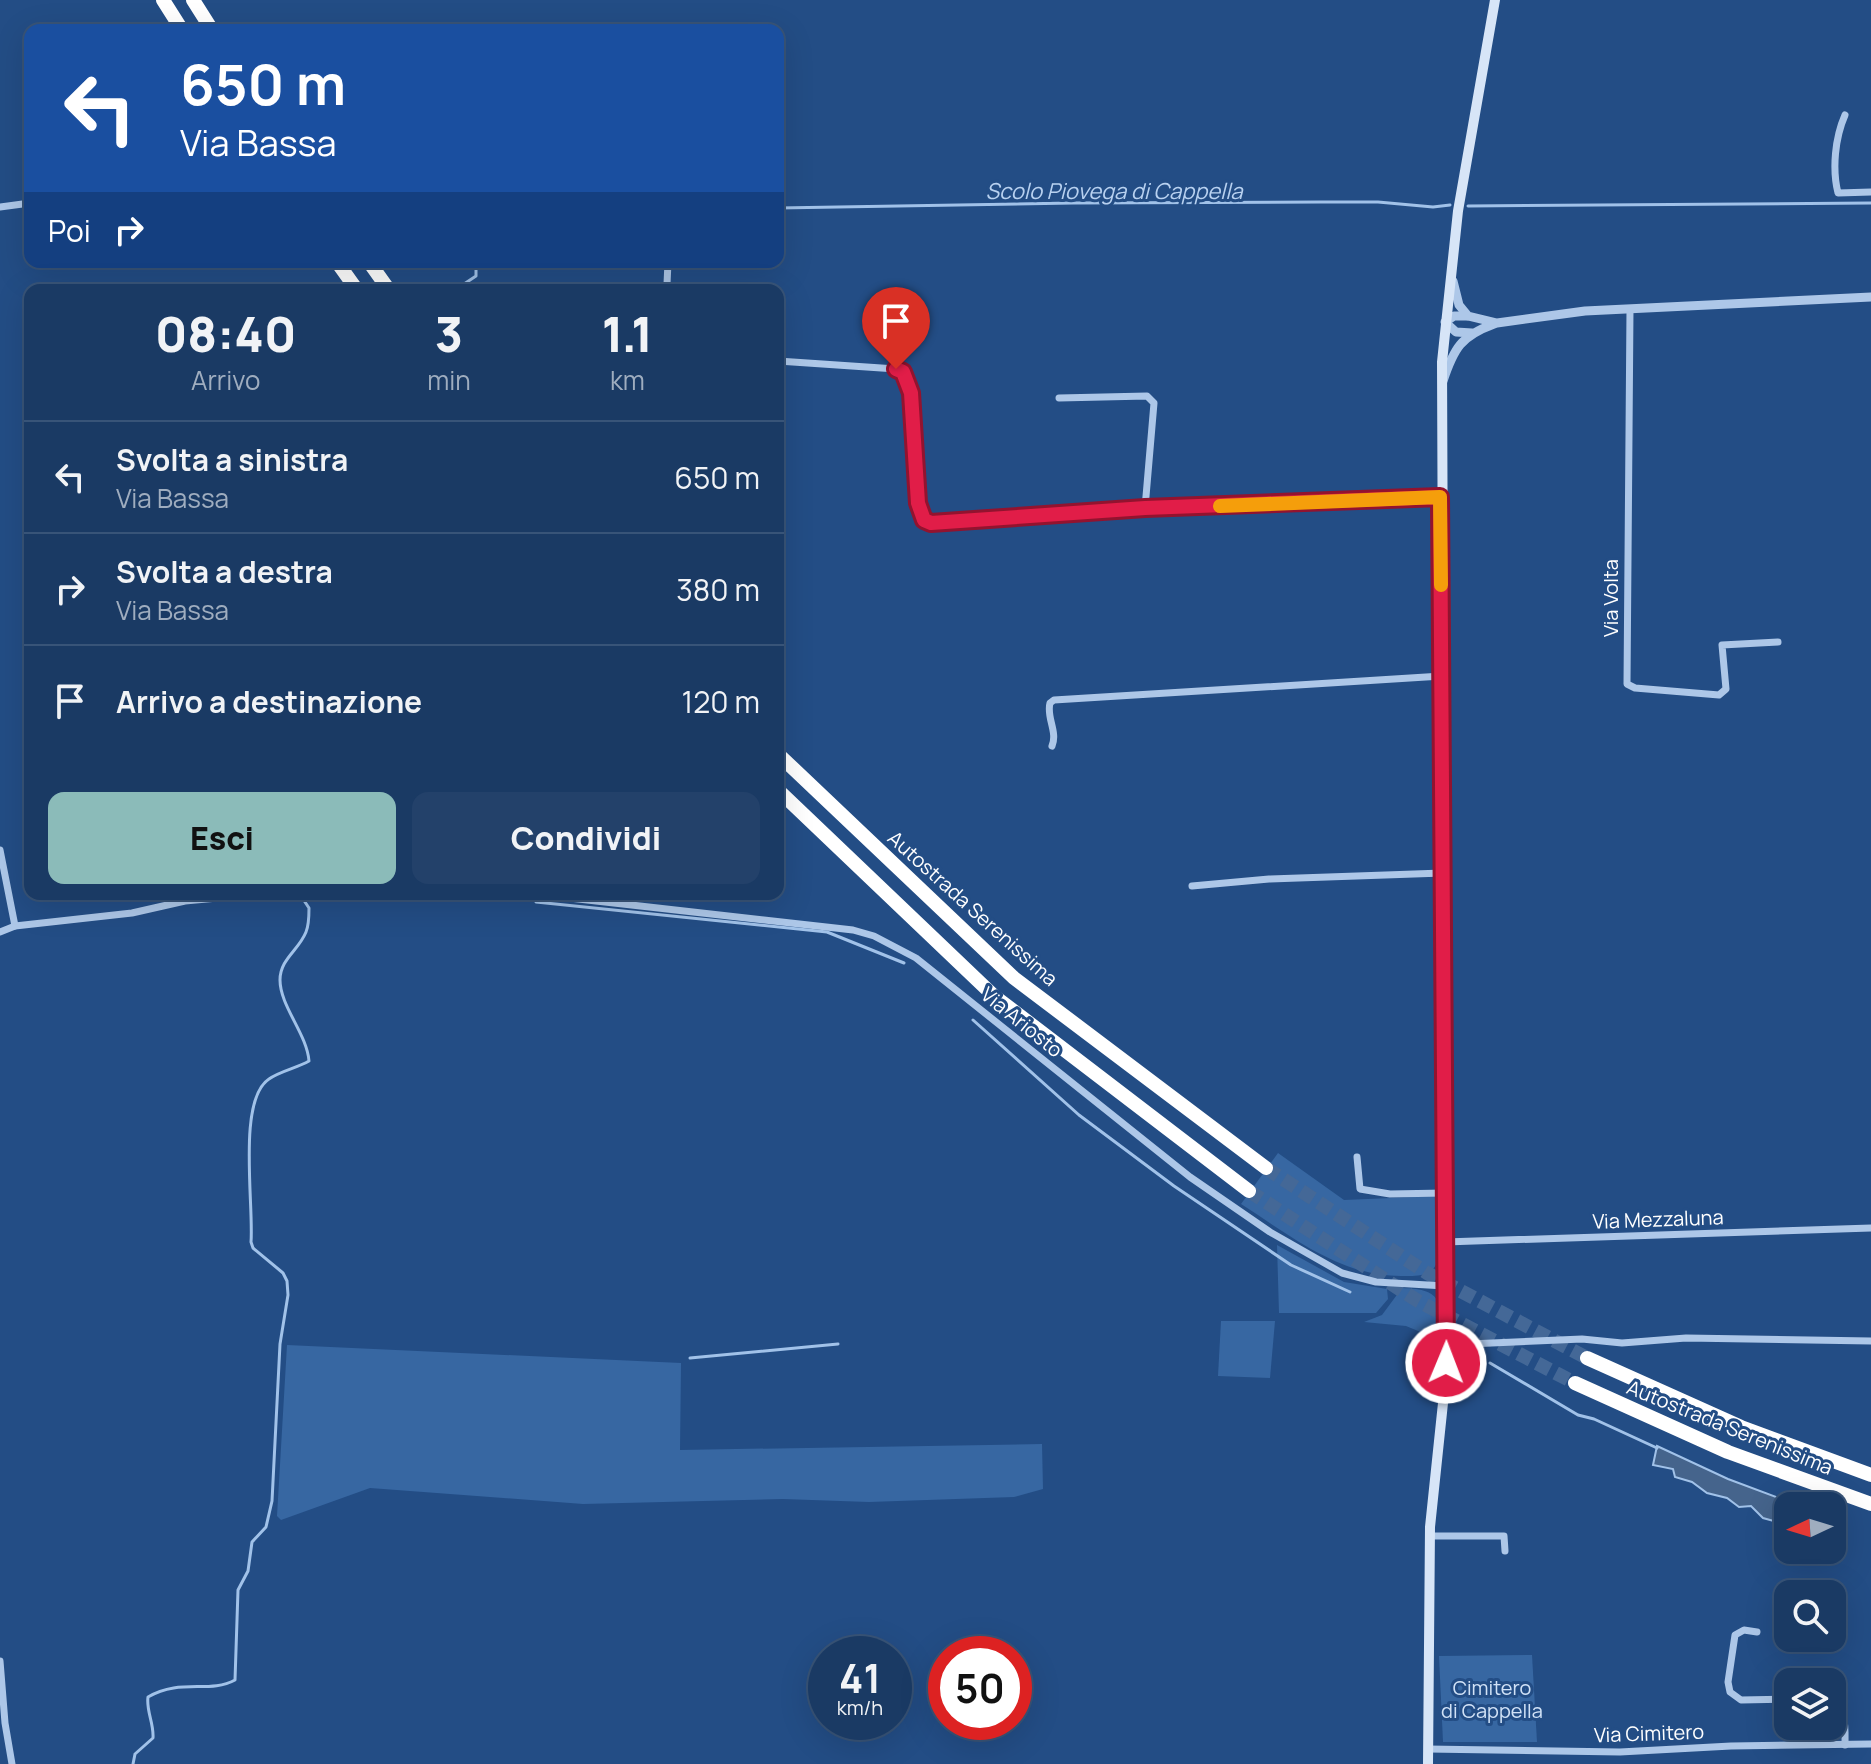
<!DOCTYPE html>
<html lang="it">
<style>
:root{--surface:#1a3a64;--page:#23416a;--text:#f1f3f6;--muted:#9fadbf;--line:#385478;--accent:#8bbbb9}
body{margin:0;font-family:Manrope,sans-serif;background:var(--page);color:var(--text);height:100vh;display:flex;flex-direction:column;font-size:30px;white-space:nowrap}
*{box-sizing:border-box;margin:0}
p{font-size:26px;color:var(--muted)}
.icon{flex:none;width:44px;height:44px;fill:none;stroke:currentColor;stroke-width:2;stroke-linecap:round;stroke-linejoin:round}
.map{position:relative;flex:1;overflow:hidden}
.panel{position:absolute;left:24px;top:284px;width:760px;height:616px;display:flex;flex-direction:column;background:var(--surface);border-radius:16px;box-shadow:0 8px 32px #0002,0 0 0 2px var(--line)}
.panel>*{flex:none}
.banner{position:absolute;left:24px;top:24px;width:760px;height:244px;border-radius:16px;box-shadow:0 8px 32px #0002,0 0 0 2px var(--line);background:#1a4fa0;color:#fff;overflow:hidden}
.needle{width:52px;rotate:266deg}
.tools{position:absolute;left:1774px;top:1492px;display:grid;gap:16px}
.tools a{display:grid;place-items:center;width:72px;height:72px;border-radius:16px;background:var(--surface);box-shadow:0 8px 32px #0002,0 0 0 2px var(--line);font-size:40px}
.speed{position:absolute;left:808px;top:1636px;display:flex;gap:16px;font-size:40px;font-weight:700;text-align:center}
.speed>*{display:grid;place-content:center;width:104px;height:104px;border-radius:50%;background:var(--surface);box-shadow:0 8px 32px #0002,0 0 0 2px var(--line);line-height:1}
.speed small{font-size:20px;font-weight:400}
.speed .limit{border:12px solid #d22;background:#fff;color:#111}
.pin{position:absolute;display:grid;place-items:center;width:68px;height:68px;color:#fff;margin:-82px -34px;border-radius:50% 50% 50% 0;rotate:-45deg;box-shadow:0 0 8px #0007}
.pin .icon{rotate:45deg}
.me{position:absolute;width:88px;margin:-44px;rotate:1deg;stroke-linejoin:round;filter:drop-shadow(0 0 6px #0008)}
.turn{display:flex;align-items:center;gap:28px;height:168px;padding:0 24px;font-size:36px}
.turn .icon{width:104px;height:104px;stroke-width:2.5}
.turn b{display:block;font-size:56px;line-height:68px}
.then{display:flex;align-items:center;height:76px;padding:0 24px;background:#0003;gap:16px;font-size:30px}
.eta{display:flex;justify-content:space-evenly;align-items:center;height:136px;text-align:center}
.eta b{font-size:48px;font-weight:800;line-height:56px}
.primary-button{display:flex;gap:16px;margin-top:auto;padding:16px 24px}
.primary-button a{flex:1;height:92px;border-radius:16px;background:var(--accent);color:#111;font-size:32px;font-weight:800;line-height:92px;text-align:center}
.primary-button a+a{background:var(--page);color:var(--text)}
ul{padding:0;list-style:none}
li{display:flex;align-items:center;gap:24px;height:112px;padding:0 24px;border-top:2px solid var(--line)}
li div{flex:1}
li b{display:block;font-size:30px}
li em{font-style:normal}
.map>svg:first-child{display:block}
.green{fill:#3767a2}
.water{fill:#45648c;stroke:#a1c2e9;stroke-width:2}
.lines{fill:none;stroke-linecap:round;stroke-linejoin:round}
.stream{stroke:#a1c2e9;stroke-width:3}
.motorway-tunnel{stroke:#446897;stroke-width:14;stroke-dasharray:14 7;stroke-linecap:butt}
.minor{stroke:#adc7e8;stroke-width:7}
.tertiary{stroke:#adc7e8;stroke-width:9}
.secondary{stroke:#d7e5f7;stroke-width:10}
.motorway{stroke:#fff;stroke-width:14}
.route-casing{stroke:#92132f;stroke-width:20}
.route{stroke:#e11d48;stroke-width:14}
.slow{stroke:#f59e0b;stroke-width:14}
.labels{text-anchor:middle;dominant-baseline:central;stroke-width:6;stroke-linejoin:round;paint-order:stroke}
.street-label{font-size:20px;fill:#fff;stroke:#234d85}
.park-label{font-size:20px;fill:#d1e2f7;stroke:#234d85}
.water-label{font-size:22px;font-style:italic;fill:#b8d1f0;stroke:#234d85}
</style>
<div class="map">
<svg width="1871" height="1764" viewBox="0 0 1871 1764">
<rect width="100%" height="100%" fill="#234d85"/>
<!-- green -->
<g class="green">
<path d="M 1278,1153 L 1344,1200 L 1439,1196 C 1439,1212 1444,1259 1433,1269 C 1425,1277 1413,1276 1403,1276 C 1341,1277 1291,1236 1241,1204 Z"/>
<path d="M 1277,1245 L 1344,1282 L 1387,1289 L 1388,1299 L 1376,1313 L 1279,1313 Z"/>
<path d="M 1402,1288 C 1445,1289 1441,1304 1440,1340 L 1406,1326 L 1364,1322 L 1382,1315 Z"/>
<path d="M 1221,1321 L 1275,1321 L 1270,1378 L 1218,1376 Z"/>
<path d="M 287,1345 L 681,1363 L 680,1450 L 1042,1444 L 1043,1489 L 1014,1497 L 869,1502 L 783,1499 L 583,1504 L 370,1488 L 281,1520 L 277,1516 Z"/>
<path d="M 1532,1655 L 1537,1742 L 1443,1742 L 1439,1656 Z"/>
</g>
<!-- water -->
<path class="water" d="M 1657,1446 L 1728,1479 L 1779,1498 L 1788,1507 L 1788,1525 L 1763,1518 L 1751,1506 L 1739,1507 L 1727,1498 L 1707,1493 L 1692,1482 L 1675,1477 L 1673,1469 L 1653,1465 Z"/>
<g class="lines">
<!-- stream -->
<g class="stream">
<path d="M 1468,206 L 1871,203"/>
<path d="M 778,208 L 1073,203 L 1321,202 L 1378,202 L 1433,207 L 1450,205"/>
<path d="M 455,290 L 476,276 L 476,262"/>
<path d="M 536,902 L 827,932 L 904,963"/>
<path d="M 973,1020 L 1079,1115 L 1174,1186 L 1291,1265 L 1350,1292"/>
<path d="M 1432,1340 L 1439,1344"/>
<path d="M 690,1358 L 838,1344"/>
<path d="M 1490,1363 L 1578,1415 L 1594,1419 L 1657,1448"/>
<path d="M 133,1764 L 135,1754 L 153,1738 C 154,1723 146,1711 148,1697 C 181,1678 209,1694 235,1680 L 238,1590 L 248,1571 L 252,1542 L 266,1527 L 272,1501 L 280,1344 L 288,1295 L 287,1281 L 283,1273 L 253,1248 L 251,1242 C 254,1205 237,1100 269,1079 C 280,1071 297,1068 309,1061 C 307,1034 280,1006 280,980 C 280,959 299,950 306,932 C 309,925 309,916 309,908 L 305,902"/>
</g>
<!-- motorway-tunnel -->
<g class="motorway-tunnel">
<path d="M 1266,1168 L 1427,1273 L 1587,1358"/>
<path d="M 1249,1191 L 1418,1301 L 1575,1383"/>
</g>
<!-- minor -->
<g class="minor">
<path d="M 1845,115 C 1835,138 1832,169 1838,193 L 1871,192"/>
<path d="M 0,207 L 30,203"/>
<path d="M 593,290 L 599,286 L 655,290"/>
<path d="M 662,290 L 667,284 L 668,262"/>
<path d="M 1630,309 L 1627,684 L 1635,688 L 1719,695 L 1726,689 L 1722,645 L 1778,642"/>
<path d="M 778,361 L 896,369 L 903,372 L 911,393 L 918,503 L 924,520 L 931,523 L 1145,508 L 1440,497"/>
<path d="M 1059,398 L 1147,396 L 1154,403 L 1145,508"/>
<path d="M 1052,746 C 1058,732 1046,717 1050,703 L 1054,700 L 1442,676"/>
<path d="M 0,850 L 15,926 L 0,932"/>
<path d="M 1192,886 L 1269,879 L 1443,873"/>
<path d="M 534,894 L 853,930 L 874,936 L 916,958 L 1190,1177 L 1270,1232 L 1342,1273 L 1376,1282 L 1445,1286"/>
<path d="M 15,926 L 132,913 L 185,901 L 260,894"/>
<path d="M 1357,1157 L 1360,1189 L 1390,1194 L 1445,1193"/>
<path d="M 1445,1242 L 1871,1228"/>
<path d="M 1446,1345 L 1582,1339 L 1622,1343 L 1686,1338 L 1871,1341"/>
<path d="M 1430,1536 L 1504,1536 L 1505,1551"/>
<path d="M 1757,1632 L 1744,1630 L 1735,1635 L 1728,1682 L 1730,1692 L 1741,1700 L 1788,1699"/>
<path d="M 0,1661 L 5,1723 L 12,1764"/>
<path d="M 1832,1701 C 1847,1711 1845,1728 1845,1745"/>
<path d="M 1428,1749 L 1620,1752 L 1731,1746 L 1871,1744"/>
</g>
<!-- tertiary -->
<g class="tertiary">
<path d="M 1453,281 L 1459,305 L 1468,316 L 1497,323 L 1585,311 L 1871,297"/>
<path d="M 1467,316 L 1454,316 L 1445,322 L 1456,332 L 1472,333"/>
<path d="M 1443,381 C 1454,348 1461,336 1494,324"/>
</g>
<!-- secondary -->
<path class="secondary" d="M 1428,1764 L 1430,1527 L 1443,1403 L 1446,1345 L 1442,362 L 1458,211 L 1495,0"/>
<!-- motorway -->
<g class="motorway">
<path d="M 163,0 L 182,30"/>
<path d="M 193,0 L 212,30"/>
<path d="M 337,262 L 357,290"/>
<path d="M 369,262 L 389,290"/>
<path d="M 778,754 L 1014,978 L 1266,1168"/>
<path d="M 778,790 L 994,996 L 1249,1191"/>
<path d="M 1587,1358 L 1741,1427 L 1871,1475"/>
<path d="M 1575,1383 L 1728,1452 L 1871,1504"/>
</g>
</g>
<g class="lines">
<defs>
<path id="route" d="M 896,369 L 903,372 L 911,393 L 918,503 L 924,520 L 931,523 L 1145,508 L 1440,497 L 1446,1363"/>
</defs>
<!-- route casing -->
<use href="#route" class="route-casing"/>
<!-- route -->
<use href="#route" class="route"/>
<!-- slow -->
<path class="slow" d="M 1220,506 L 1440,497 L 1441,585"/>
</g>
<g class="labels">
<!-- street labels -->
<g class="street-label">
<text transform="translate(1610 598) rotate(-90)">Via Volta</text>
<text transform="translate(973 908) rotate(42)">Autostrada Serenissima</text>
<text transform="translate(1022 1022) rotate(39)">Via Ariosto</text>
<text transform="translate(1658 1219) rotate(-2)">Via Mezzaluna</text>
<text transform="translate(1730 1427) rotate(22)">Autostrada Serenissima</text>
<text transform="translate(1649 1733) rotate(-2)">Via Cimitero</text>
</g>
<!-- park labels -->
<g class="park-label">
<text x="1492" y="1687">Cimitero<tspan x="1492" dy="23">di Cappella</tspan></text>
</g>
<!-- water labels -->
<g class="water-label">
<text x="1114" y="191">Scolo Piovega di Cappella</text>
</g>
</g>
</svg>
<div class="tools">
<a><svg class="needle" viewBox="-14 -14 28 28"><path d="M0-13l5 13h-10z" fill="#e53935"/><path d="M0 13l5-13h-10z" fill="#9fadbf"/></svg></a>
<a><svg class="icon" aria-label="search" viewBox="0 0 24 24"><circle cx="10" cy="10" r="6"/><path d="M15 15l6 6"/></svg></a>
<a><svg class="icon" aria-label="layers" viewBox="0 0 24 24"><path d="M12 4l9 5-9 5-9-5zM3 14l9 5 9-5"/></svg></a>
</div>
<div class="speed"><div>41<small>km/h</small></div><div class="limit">50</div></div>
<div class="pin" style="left:896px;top:369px;background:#d93025"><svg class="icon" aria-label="arrive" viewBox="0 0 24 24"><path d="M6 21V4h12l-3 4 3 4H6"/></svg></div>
<svg class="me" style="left:1446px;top:1363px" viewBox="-20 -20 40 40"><circle r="17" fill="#e11d48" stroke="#fff" stroke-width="3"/><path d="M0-11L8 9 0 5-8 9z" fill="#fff"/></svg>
<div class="banner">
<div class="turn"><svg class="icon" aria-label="left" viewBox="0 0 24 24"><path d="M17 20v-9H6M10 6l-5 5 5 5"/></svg><div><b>650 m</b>Via Bassa</div></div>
<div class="then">Poi<svg class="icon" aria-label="right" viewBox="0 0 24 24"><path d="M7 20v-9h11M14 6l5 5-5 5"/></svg></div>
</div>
<section class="panel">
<div class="eta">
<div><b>08:40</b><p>Arrivo</p></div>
<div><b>3</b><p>min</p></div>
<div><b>1.1</b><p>km</p></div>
</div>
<ul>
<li><svg class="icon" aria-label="left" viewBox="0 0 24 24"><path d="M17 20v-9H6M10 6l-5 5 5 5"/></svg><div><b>Svolta a sinistra</b><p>Via Bassa</p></div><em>650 m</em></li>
<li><svg class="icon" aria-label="right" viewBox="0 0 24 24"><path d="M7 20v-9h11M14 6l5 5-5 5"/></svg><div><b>Svolta a destra</b><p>Via Bassa</p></div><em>380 m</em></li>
<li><svg class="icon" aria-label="arrive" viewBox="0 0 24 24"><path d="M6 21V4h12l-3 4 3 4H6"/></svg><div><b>Arrivo a destinazione</b></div><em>120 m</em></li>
</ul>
<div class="primary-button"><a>Esci</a><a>Condividi</a></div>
</section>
</div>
